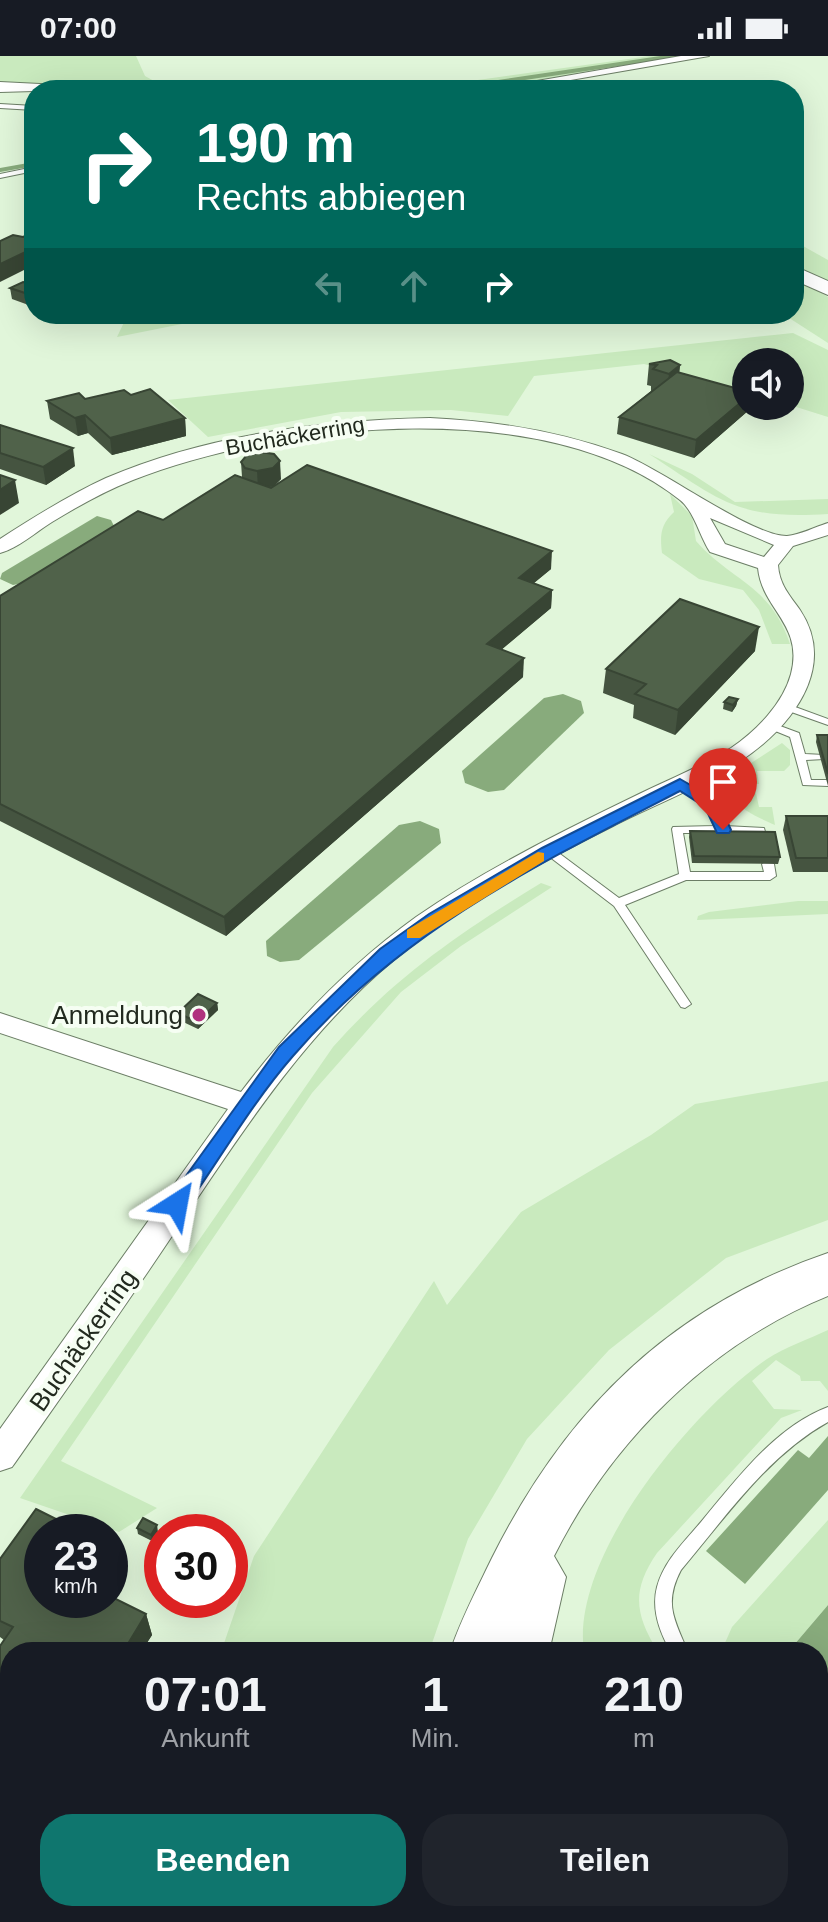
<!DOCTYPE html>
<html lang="de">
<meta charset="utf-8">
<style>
:root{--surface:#171b24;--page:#20242c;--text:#f1f3f6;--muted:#9ea1a6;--accent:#0f766e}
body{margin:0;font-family:Arial,sans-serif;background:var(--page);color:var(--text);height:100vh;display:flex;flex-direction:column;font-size:30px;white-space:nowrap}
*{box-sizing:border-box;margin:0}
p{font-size:26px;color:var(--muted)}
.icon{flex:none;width:44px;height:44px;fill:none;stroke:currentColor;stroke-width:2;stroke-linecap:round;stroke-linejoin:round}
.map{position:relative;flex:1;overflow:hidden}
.sheet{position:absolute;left:0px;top:1586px;width:828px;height:280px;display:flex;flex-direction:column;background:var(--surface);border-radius:32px 32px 0 0;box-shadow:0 8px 32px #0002}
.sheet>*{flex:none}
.guide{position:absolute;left:24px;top:24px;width:780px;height:244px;border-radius:32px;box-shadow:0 8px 32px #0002;background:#00695c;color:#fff;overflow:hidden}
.controls{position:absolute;left:732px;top:292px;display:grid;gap:16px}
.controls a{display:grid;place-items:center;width:72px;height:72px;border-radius:50%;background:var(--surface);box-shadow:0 8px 32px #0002;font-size:40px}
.speed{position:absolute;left:24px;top:1458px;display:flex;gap:16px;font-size:40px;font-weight:700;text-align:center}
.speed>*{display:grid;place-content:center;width:104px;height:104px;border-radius:50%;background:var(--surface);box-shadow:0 8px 32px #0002;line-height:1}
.speed small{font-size:20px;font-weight:400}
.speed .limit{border:12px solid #d22;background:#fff;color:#111}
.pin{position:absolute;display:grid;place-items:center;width:68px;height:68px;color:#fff;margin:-82px -34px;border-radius:50% 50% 50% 0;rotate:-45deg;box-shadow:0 0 8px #0007}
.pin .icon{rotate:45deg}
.me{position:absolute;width:88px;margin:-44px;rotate:34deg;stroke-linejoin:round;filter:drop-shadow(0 0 6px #0008)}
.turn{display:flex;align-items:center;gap:28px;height:168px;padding:0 40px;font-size:36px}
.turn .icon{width:104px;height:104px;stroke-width:2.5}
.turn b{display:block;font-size:56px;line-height:68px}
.lanes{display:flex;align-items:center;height:76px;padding:0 40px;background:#0003;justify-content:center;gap:40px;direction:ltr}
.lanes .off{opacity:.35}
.eta{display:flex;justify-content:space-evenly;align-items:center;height:136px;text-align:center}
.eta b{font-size:48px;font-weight:800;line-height:56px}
.primary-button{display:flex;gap:16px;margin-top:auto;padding:16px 40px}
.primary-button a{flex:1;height:92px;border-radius:32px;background:var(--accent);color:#fff;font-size:32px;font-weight:800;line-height:92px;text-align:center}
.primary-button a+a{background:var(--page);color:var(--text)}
.status{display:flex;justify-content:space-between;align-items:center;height:56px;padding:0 40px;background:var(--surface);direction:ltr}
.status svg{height:22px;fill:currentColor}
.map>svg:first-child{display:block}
.green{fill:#c9eabe}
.water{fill:#88ab7c}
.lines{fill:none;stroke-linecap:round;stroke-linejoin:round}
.stream{stroke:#88ab7c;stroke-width:4}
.service-casing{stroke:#6c7e66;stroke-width:2}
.minor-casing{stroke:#6c7e66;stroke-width:2}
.secondary-casing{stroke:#6c7e66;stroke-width:2}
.motorway-casing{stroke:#6c7e66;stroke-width:2}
.service{fill:#fff;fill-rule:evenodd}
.minor{fill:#fff;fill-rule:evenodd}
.secondary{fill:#fff;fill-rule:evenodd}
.motorway{fill:#fff;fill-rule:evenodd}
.wall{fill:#455440}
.shaded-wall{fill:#384534}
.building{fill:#50624a;stroke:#384534;stroke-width:2}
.route{fill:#1a73e8;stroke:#114b97;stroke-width:2}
.slow{fill:#f59e0b}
.poi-dot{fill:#b0317e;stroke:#f6fef3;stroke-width:3}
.labels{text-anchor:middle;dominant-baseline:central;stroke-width:8;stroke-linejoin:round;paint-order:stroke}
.far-street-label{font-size:22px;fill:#222a1f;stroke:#f6fef3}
.poi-label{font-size:26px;fill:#222a1f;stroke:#f6fef3;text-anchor:end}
.street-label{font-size:26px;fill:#222a1f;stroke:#f6fef3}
</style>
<div class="status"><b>07:00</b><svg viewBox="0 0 49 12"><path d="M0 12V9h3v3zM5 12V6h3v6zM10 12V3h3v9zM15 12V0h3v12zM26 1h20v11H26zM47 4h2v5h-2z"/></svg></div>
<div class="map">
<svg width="828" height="1866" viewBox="0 0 828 1866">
<rect width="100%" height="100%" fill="#e1f6da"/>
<!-- green -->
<g class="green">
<path d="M 0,0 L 136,0 L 145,20 L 154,25 L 238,34 L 107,34 L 0,28 Z"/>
<path d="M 650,0 L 694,0 L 480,34 L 406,34 Z"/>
<path d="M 794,185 L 828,204 L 828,228 L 794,210 Z"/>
<path d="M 794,221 L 828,241 L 828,287 L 783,258 L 794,258 Z"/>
<path d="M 128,258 L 232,258 L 117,281 Z"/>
<path d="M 793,277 L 828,294 L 828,361 L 790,349 L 790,306 L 746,306 L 746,336 L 644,308 L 534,320 L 508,360 L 451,354 L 341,356 L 208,381 L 168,344 Z"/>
<path d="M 649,398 L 692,418 L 735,446 L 828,443 L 828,458 C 738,464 721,445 649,398 Z"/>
<path d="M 670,438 L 692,460 L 696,485 C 731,525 771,529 790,588 L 772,588 L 759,554 L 743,534 L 699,523 L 662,497 C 660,480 660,469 674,456 Z"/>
<path d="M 782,687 L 790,694 L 790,709 L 784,715 L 757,715 L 759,728 L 754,728 L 759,751 L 772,751 L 775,769 C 755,760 722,748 731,720 Z"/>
<path d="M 541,827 L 552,831 L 461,890 L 401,936 L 312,1037 L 61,1405 L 157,1452 L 119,1476 L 20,1442 L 333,991 C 396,920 461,876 541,827 Z"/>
<path d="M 798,845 L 828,845 L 828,858 L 697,864 L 698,860 L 709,856 Z"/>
<path d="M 828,1025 L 828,1164 L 726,1202 L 609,1294 L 527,1383 L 468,1483 L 429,1596 L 221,1596 L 254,1500 L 434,1225 L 447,1249 L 521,1156 L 651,1079 L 695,1048 Z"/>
<path d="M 828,1274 L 828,1335 L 820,1325 L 801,1325 L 800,1320 L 776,1304 L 752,1325 L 774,1353 L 802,1354 L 781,1362 L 657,1497 C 631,1535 635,1558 658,1596 L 584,1596 C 570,1500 692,1355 767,1303 C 785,1291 809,1283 828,1274 Z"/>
<path d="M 828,1464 L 828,1549 L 788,1596 L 721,1596 L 732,1571 Z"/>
<path d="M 818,1716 L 828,1719 L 828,1852 L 818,1848 Z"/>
<path d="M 152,1856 L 391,1856 L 389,1866 L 153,1866 Z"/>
<path d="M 456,1856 L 552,1856 L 556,1866 L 455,1866 Z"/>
</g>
<!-- water -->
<g class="water">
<path d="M 97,460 L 111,464 L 114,470 L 23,527 L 13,529 L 0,523 L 2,517 Z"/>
<path d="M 563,638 L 581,645 L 584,657 L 504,734 L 488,736 L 465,727 L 462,715 L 544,642 Z"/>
<path d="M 420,765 L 439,773 L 441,787 L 299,904 L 280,906 L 267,900 L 266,885 L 399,769 Z"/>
<path d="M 828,1380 L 828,1434 L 745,1528 L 706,1495 L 798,1394 L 809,1402 Z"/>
<path d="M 828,1549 L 828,1637 L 818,1630 L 818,1596 L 788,1596 Z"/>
</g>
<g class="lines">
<!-- stream -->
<g class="stream">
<path d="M 444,34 L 674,0"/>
<path d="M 0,114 L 34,108"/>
</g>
<defs>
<g id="service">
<path d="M 0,48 L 34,50 L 34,54 L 0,52 Z"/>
<path d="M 34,111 L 34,115 L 0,122 L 0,118 Z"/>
<path d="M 787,648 L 828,663 L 828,669 L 783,653 L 783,649 Z"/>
<path d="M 772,667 L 799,677 L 805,698 L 824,699 L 825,701 L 824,703 L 806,704 L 811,724 L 828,724 L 828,730 L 803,729 L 790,681 L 768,672 L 767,670 Z"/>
<path d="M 680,725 L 716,746 L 725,770 L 764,772 L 767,783 L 762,787 L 758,785 L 755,777 L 728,777 L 729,781 L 724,785 L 720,783 L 717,777 L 683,777 L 690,816 L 764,816 L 762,808 L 768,804 L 774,808 L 776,820 L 770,824 L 686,824 L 625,849 L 691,948 L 685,952 L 681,951 L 614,850 L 542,795 L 548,791 L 552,792 L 619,842 L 679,818 L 672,773 L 673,771 L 715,770 L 707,750 L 676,730 L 675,728 Z"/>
<path d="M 828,1351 L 828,1366 C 767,1400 725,1462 681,1514 C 663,1548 675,1565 688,1596 L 671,1596 C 660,1577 651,1554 657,1531 C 664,1505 684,1486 701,1466 C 736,1424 775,1371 828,1351 Z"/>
<path d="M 818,1691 L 828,1693 L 828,1711 L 818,1709 Z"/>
</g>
<g id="minor">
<path d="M 681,0 L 709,0 L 513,34 L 485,34 Z"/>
<path d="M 430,362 C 496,365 559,375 622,398 C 662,413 753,481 787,480 C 800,479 815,471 828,467 L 828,479 L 793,490 L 778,509 C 779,528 790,540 800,554 C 824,590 815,627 790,660 C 748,715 673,739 613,770 C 537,808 461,849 395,903 C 303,979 238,1082 172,1180 C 120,1258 66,1334 12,1411 L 0,1415 L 0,1373 L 228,1053 L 0,977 L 0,957 L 241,1036 C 291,970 348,910 416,861 C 484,814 559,777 633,741 C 665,725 701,711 731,692 C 756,675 783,648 791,618 C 804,568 762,554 758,512 L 710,496 C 700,481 694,455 680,444 C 548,338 280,366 133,424 C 105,435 78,450 52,466 C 36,476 18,492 0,497 L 0,483 C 34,461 69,439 106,422 C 206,379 322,364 430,362 ZM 710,462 L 774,489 L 764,501 L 725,488 Z"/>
</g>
<g id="secondary">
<path d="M 0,26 L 60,29 L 68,34 L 0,36 Z"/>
<path d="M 794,210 L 828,225 L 828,239 L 794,224 Z"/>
</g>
<g id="motorway">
<path d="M 828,1197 L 828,1240 C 709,1288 611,1386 554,1500 L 566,1521 L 549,1596 L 450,1596 C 461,1563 477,1533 492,1502 C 566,1354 670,1251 828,1197 Z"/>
<path d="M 399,1856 L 467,1856 L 466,1866 L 398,1866 Z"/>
<path d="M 538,1856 L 609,1856 L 613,1866 L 542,1866 Z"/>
</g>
</defs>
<!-- service casing -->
<use href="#service" class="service-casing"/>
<!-- minor casing -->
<use href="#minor" class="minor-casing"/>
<!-- secondary casing -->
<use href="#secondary" class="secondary-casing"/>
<!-- motorway casing -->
<use href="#motorway" class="motorway-casing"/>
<!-- service -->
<use href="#service" class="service"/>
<!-- minor -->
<use href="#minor" class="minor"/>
<!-- secondary -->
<use href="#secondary" class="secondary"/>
<!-- motorway -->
<use href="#motorway" class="motorway"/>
</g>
<!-- wall -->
<g class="wall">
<path d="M 34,230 L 34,251 L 12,243 L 10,232 Z"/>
<path d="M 649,308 L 680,309 L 679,316 L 746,350 L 750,350 L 749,354 L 694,402 L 617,378 L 619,361 L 651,335 L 651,330 L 647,329 Z"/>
<path d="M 131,339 L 185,362 L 186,380 L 112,399 L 88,377 L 78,380 L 50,363 L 47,345 Z"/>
<path d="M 0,369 L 75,410 L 46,429 L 0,413 Z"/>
<path d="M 241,406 L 281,423 L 275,429 L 551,513 L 534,527 L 552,534 L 551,552 L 502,593 L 523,621 L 226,880 L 0,765 L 0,540 L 163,464 L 242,421 Z"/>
<path d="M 755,595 L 675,679 L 633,662 L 634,649 L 603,637 L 606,613 Z"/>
<path d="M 738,643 L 736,650 L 732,656 L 723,653 L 724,646 Z"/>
<path d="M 817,679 L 828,679 L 828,730 L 816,686 Z"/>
<path d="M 786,760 L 828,760 L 828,816 L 793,816 L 783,774 Z"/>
<path d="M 690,775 L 780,801 L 778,808 L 692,807 L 689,781 Z"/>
<path d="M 217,947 L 218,954 L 198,973 L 179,964 L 178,957 Z"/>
<path d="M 36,1453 L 78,1474 L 79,1476 L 42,1476 L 42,1544 L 110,1544 L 110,1540 L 146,1558 L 152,1579 L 141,1596 L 10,1596 L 10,1693 L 0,1687 L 0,1590 L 4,1584 L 0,1581 L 0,1503 Z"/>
<path d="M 137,1472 L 158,1476 L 152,1485 L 138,1478 Z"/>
</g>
<!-- shaded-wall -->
<g class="shaded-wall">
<path d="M 34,192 L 34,209 L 0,226 L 0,208 Z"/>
<path d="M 680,309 L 678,331 L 666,339 L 669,318 Z"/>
<path d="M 746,342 L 746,350 L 750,350 L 749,354 L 694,402 L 696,384 Z"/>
<path d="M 85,359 L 88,377 L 78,380 L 75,362 Z"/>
<path d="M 185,362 L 186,380 L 112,399 L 110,382 Z"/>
<path d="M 73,392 L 75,410 L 46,429 L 43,411 Z"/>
<path d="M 280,405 L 281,423 L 274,430 L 258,433 L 257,415 Z"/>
<path d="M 15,424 L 19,447 L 0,459 L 0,434 Z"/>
<path d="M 552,495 L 551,513 L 518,540 L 519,522 Z"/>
<path d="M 552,534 L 551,552 L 487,606 L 487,588 Z"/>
<path d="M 759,571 L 755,595 L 675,679 L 678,654 Z"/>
<path d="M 524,602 L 523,621 L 226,880 L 224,861 Z"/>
<path d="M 738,643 L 736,650 L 732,656 L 733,649 Z"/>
<path d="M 217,947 L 218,954 L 198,973 L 197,966 Z"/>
<path d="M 157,1469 L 158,1476 L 152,1485 L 151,1479 Z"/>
<path d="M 146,1558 L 152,1579 L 141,1596 L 123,1596 Z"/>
<path d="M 120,1856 L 122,1856 L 123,1859 L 119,1866 L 114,1866 Z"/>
</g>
<!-- building -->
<g class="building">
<path d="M 34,176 L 34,192 L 0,208 L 0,185 L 13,179 L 23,181 Z"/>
<path d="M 23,226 L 34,230 L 34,240 L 10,232 Z"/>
<path d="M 670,304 L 680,309 L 669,318 L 653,313 L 657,309 L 649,308 Z"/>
<path d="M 677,316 L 746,335 L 746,342 L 696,384 L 619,361 Z"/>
<path d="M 150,333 L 185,362 L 110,382 L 85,359 L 75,362 L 47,345 L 79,337 L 85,343 L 124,334 L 131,339 Z"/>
<path d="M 0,369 L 73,392 L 43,411 L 0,397 Z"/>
<path d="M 260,396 L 274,398 L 280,405 L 273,412 L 257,415 L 245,412 L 241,406 L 247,399 Z"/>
<path d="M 307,409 L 552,495 L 519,522 L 552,534 L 487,588 L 524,602 L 224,861 L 0,748 L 0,540 L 138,455 L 163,464 L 235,419 L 271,432 Z"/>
<path d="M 0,419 L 15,424 L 0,434 Z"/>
<path d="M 680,543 L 759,571 L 678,654 L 635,638 L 646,628 L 606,613 Z"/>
<path d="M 729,641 L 738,643 L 733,649 L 724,646 Z"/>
<path d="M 817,679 L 828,679 L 828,718 Z"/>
<path d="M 786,760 L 828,760 L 828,802 L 796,802 Z"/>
<path d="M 690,775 L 775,776 L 780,801 L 694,800 Z"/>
<path d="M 198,938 L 217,947 L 197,966 L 178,957 Z"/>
<path d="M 36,1453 L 78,1474 L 77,1476 L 42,1476 L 42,1544 L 110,1544 L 110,1540 L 146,1558 L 123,1596 L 10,1596 L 10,1678 L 0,1672 L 0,1590 L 13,1571 L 0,1565 L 0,1503 Z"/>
<path d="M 143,1462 L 157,1469 L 151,1479 L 137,1472 Z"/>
<path d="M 0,1819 L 10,1825 L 10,1856 L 66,1856 L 84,1866 L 0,1866 Z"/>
<path d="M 66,1856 L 120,1856 L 114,1866 L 84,1866 Z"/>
</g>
<!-- route -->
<path class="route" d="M 680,723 L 718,745 L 731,774 L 729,777 L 717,777 L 705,751 L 680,735 C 536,809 401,875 293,1000 C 252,1047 220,1103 184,1154 L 170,1154 L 167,1148 L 170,1142 L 279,991 L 380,893 L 429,858 L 542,792 Z"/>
<!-- slow -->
<path class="slow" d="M 538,796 L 544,797 L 544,805 L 420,882 L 407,882 L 407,874 Z"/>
<!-- markers -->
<circle class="poi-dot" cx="199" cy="959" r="8"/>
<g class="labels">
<!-- far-street labels -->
<g class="far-street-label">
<text transform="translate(295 380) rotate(-10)">Buchäckerring</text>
</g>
<!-- poi labels -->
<g class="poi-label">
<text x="183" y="959">Anmeldung</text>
</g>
<!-- street labels -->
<g class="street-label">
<text transform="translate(83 1284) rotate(-55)">Buchäckerring</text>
</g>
</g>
</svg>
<div class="controls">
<a><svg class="icon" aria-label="sound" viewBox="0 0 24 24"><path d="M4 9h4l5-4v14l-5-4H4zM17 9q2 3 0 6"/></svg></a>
</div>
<div class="speed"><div>23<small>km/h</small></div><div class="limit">30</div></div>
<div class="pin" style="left:723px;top:774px;background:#d93025"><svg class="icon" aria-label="arrive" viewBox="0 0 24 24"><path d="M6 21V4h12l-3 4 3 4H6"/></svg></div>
<svg class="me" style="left:177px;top:1148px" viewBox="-20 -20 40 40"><path d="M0-17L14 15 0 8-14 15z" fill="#1a73e8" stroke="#fff" stroke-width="4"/></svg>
<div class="guide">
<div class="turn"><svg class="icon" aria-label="right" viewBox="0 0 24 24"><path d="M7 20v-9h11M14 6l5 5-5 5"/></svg><div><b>190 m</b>Rechts abbiegen</div></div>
<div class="lanes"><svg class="icon off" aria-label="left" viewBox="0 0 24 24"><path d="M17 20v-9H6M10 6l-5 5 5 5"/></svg><svg class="icon off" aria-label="ahead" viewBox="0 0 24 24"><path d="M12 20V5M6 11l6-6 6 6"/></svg><svg class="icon" aria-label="right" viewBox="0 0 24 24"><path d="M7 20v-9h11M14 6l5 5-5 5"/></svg></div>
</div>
<section class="sheet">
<div class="eta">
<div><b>07:01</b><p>Ankunft</p></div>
<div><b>1</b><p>Min.</p></div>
<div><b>210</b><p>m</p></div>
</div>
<div class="primary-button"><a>Beenden</a><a>Teilen</a></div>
</section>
</div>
